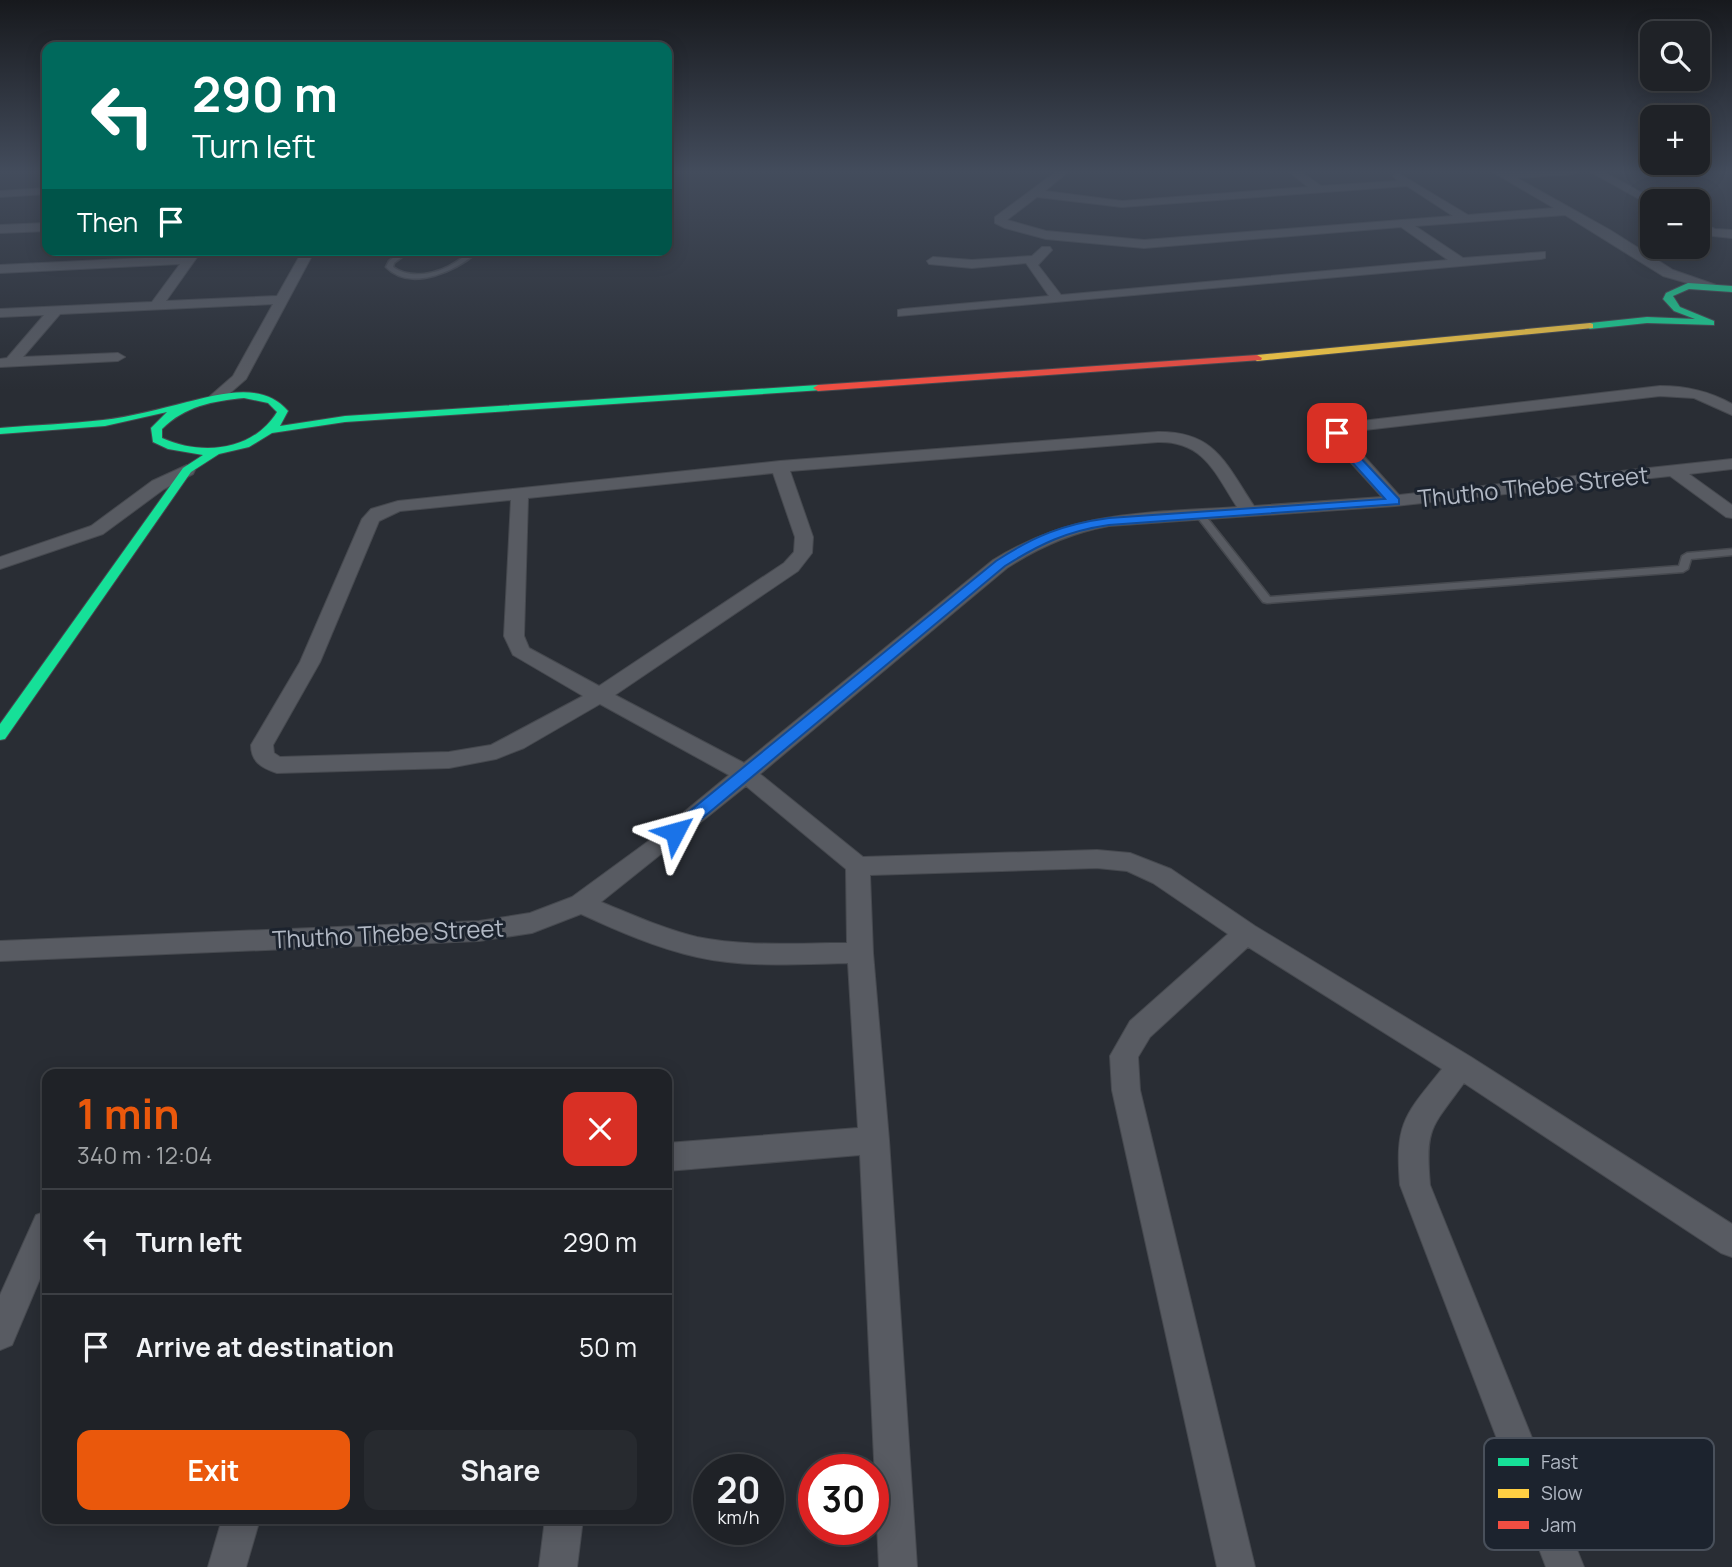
<!DOCTYPE html>
<meta charset="utf-8">
<style>
:root{--surface:#1f2227;--page:#272a2f;--text:#f1f3f6;--muted:#a1a4a7;--line:#3c3f44;--accent:#ea580c}
body{margin:0;font-family:Manrope,sans-serif;background:var(--page);color:var(--text);height:100vh;display:flex;flex-direction:column;font-size:26px;white-space:nowrap}
*{box-sizing:border-box;margin:0}
p{font-size:23px;color:var(--muted)}
.icon{flex:none;width:38px;height:38px;fill:none;stroke:currentColor;stroke-width:2;stroke-linecap:round;stroke-linejoin:round}
.map{position:relative;flex:1;overflow:hidden}
.panel{position:absolute;left:42px;top:1069px;width:630px;height:455px;display:flex;flex-direction:column;background:var(--surface);border-radius:14px;box-shadow:0 4px 18px #0003,0 0 0 2px var(--line)}
.panel>*{flex:none}
.banner{position:absolute;left:42px;top:42px;width:630px;height:214px;border-radius:14px;box-shadow:0 4px 18px #0003,0 0 0 2px var(--line);background:#00695c;color:#fff;overflow:hidden}
.buttons{position:absolute;left:1640px;top:21px;display:grid;gap:14px}
.buttons a{display:grid;place-items:center;width:70px;height:70px;border-radius:14px;background:var(--surface);box-shadow:0 4px 18px #0003,0 0 0 2px var(--line);font-size:35px}
.speed{position:absolute;left:693px;top:1454px;display:flex;gap:14px;font-size:35px;font-weight:700;text-align:center}
.speed>*{display:grid;place-content:center;width:91px;height:91px;border-radius:50%;background:var(--surface);box-shadow:0 4px 18px #0003,0 0 0 2px var(--line);line-height:1}
.speed small{font-size:18px;font-weight:400}
.speed .limit{border:10px solid #d22;background:#fff;color:#111}
.pin{position:absolute;display:grid;place-items:center;width:60px;height:60px;color:#fff;margin:-30px;border-radius:14px;box-shadow:0 4px 10px #0006}
.me{position:absolute;width:77px;margin:-38px;rotate:51deg;stroke-linejoin:round;filter:drop-shadow(0 0 5px #0008)}
.turn{display:flex;align-items:center;gap:24px;height:147px;padding:0 35px;font-size:32px}
.turn .icon{width:91px;height:91px;stroke-width:2.5}
.turn b{display:block;font-size:49px;line-height:60px}
.then{display:flex;align-items:center;height:66px;padding:0 35px;background:#0003;gap:14px;font-size:26px}
.round{display:grid;place-items:center;flex:none;width:74px;height:74px;border-radius:14px;background:var(--page)}
.overview{display:flex;align-items:center;justify-content:space-between;height:119px;padding:0 35px}
h1{font-size:42px;font-weight:700;line-height:52px;color:var(--accent)}
.cta{display:flex;gap:14px;margin-top:auto;padding:14px 35px}
.cta a{flex:1;height:80px;border-radius:14px;background:var(--accent);color:#fff;font-size:28px;font-weight:700;line-height:80px;text-align:center}
.cta a+a{background:var(--page);color:var(--text)}
ul{padding:0;list-style:none}
li{display:flex;align-items:center;gap:21px;height:105px;padding:0 35px;border-top:2px solid var(--line)}
li div{flex:1}
li b{display:block;font-size:26px}
li em{font-style:normal}
.map>svg:first-child{display:block}
.lines{fill:none;stroke-linecap:round;stroke-linejoin:round}
.lane-casing{stroke:#46494f;stroke-width:3}
.street-casing{stroke:#46494f;stroke-width:2}
.fast-casing{stroke:#46494f;stroke-width:2}
.slow-casing{stroke:#46494f;stroke-width:2}
.jam-casing{stroke:#46494f;stroke-width:2}
.lane{fill:#585b62;fill-rule:evenodd}
.street{fill:#585b62;fill-rule:evenodd}
.fast{fill:#16e098;fill-rule:evenodd}
.slow{fill:#ffcf43;fill-rule:evenodd}
.jam{fill:#f24e42;fill-rule:evenodd}
.route{fill:#1a73e8;stroke:#114b97;stroke-width:2}
.labels{text-anchor:middle;dominant-baseline:central;stroke-width:6;stroke-linejoin:round;paint-order:stroke}
.street-label{font-size:24px;fill:#b2b9c5;stroke:#1c232e}
.key{fill:#1c232e;stroke:#49505b;stroke-width:2}
.key-label{font-size:19px;fill:#b2b9c5}
</style>
<div class="map">
<svg width="1732" height="1567" viewBox="0 0 1732 1567">
<rect width="100%" height="100%" fill="#292d34"/>
<g class="lines">
<defs>
<g id="lane">
<path d="M 358,250 L 308,254 L 305,252 L 307,250 Z"/>
<path d="M 403,250 L 411,250 L 394,263 L 393,267 C 411,280 438,274 456,262 C 464,257 470,250 480,250 C 458,270 411,293 386,267 L 389,261 Z"/>
<path d="M 1201,513 L 1204,514 L 1270,597 L 1679,566 L 1682,556 L 1687,553 L 1732,549 L 1732,555 L 1691,559 L 1688,569 L 1683,572 L 1267,603 L 1263,602 L 1198,518 L 1198,514 Z"/>
</g>
<g id="street">
<path d="M 1057,171 L 1069,171 L 1045,191 L 1122,201 L 1308,187 L 1288,171 L 1300,171 L 1321,186 L 1398,181 L 1393,176 L 1398,173 L 1468,215 L 1554,208 L 1491,171 L 1579,171 L 1574,174 L 1517,178 L 1610,230 L 1673,270 L 1719,286 L 1712,290 L 1663,276 L 1565,215 L 1415,226 L 1463,258 L 1545,252 L 1545,258 L 1541,259 L 898,316 L 898,310 L 903,309 L 1049,296 L 1026,263 L 972,268 L 929,264 L 927,261 L 933,257 L 972,260 L 1032,256 L 1042,247 L 1050,247 L 1052,250 L 1038,265 L 1061,295 L 1448,260 L 1401,227 L 1144,248 L 1046,239 L 1005,228 L 995,223 L 995,217 ZM 1407,186 L 1453,216 L 1144,240 L 1046,231 L 1007,220 L 1037,197 L 1122,207 Z"/>
<path d="M 1589,171 L 1602,171 L 1657,201 L 1652,201 L 1652,205 L 1648,204 Z"/>
<path d="M 47,188 L 47,194 L 0,197 L 0,191 Z"/>
<path d="M 1698,222 L 1715,229 L 1732,230 L 1732,238 L 1713,236 L 1698,230 Z"/>
<path d="M 47,223 L 47,231 L 0,233 L 0,225 Z"/>
<path d="M 190,250 L 200,253 L 166,301 L 277,296 L 303,250 L 315,250 L 246,379 L 222,400 L 212,400 L 209,397 L 233,376 L 273,304 L 60,314 L 23,357 L 118,353 L 125,357 L 118,361 L 0,367 L 0,359 L 7,358 L 44,315 L 0,317 L 0,309 L 152,302 L 180,264 L 0,273 L 0,265 L 185,256 Z"/>
<path d="M 1660,386 C 1686,386 1709,391 1732,404 L 1732,415 L 1694,398 L 1660,396 L 1356,431 L 1345,435 L 1399,495 L 1732,459 L 1732,469 L 1689,474 L 1732,505 L 1732,518 L 1726,517 L 1670,476 L 1395,506 L 1109,526 C 1071,533 1039,547 1007,568 L 760,774 L 863,857 L 1097,850 L 1130,853 L 1171,869 L 1255,926 L 1471,1057 L 1732,1224 L 1732,1257 L 1721,1253 L 1464,1083 C 1431,1128 1425,1128 1430,1185 L 1584,1567 L 1546,1567 L 1400,1185 C 1395,1123 1404,1116 1442,1069 L 1248,947 L 1150,1037 L 1138,1057 L 1140,1090 L 1255,1567 L 1217,1567 L 1112,1090 L 1110,1056 L 1130,1021 L 1228,934 L 1153,883 L 1127,871 L 1097,868 L 870,875 L 873,953 L 889,1140 L 917,1567 L 879,1567 L 860,1155 L 667,1171 L 667,1143 L 858,1128 L 848,963 C 798,964 746,968 697,957 C 657,948 618,931 581,914 L 532,933 L 479,941 L 0,961 L 0,941 L 479,921 L 530,913 L 572,897 L 650,840 L 729,775 L 600,704 L 524,748 L 496,759 L 449,768 L 277,773 C 262,768 251,762 251,745 L 300,662 L 362,519 L 371,509 L 398,501 L 780,461 L 1158,432 C 1215,431 1226,464 1254,506 L 1382,497 L 1332,442 L 1329,433 L 1331,430 L 1353,422 ZM 1158,442 C 1204,441 1215,473 1237,507 C 1146,513 1074,510 993,560 L 744,763 L 615,695 L 798,571 L 812,553 L 813,537 L 790,471 ZM 773,473 L 795,537 L 794,552 L 784,563 L 599,686 L 529,648 L 524,636 L 528,498 ZM 511,500 L 504,636 L 513,655 L 583,696 L 491,745 L 449,752 L 280,757 L 274,753 L 273,745 L 320,662 L 379,521 L 400,511 ZM 746,786 L 846,869 L 847,943 C 797,943 746,947 697,937 C 664,929 633,915 601,902 Z"/>
<path d="M 187,465 L 195,470 L 193,474 L 164,489 L 103,534 L 0,569 L 0,557 L 91,526 L 152,481 Z"/>
<path d="M 47,1211 L 47,1262 L 12,1345 L 0,1350 L 0,1295 L 36,1215 Z"/>
<path d="M 222,1519 L 260,1519 L 246,1567 L 208,1567 Z"/>
<path d="M 545,1519 L 583,1519 L 577,1567 L 539,1567 Z"/>
</g>
<g id="fast">
<path d="M 1688,283 L 1732,286 L 1732,292 L 1689,289 L 1673,296 L 1680,307 L 1714,321 L 1714,325 L 1647,323 L 1590,329 L 1585,326 L 1590,323 L 1647,317 L 1695,319 L 1674,311 L 1663,299 L 1666,293 Z"/>
<path d="M 818,385 L 822,386 L 822,390 L 345,422 L 272,433 L 249,447 L 219,454 L 191,472 L 5,739 L 0,740 L 0,724 L 183,468 L 203,455 L 168,449 L 153,442 L 151,428 L 167,412 L 105,426 L 0,434 L 0,428 C 34,425 69,424 103,420 C 130,417 160,409 187,402 C 220,394 263,381 288,411 L 280,426 L 345,416 ZM 244,398 L 268,403 L 277,412 C 253,451 202,456 162,438 L 162,429 C 185,406 213,401 244,398 Z"/>
</g>
<path id="slow" d="M 1590,323 L 1593,324 L 1593,328 L 1257,361 L 1252,358 L 1257,355 Z"/>
<path id="jam" d="M 1257,355 L 1262,358 L 1261,360 L 818,391 L 813,388 L 818,385 Z"/>
</defs>
<!-- lane casing -->
<use href="#lane" class="lane-casing"/>
<!-- street casing -->
<use href="#street" class="street-casing"/>
<!-- fast casing -->
<use href="#fast" class="fast-casing"/>
<!-- slow casing -->
<use href="#slow" class="slow-casing"/>
<!-- jam casing -->
<use href="#jam" class="jam-casing"/>
<!-- lane -->
<use href="#lane" class="lane"/>
<!-- street -->
<use href="#street" class="street"/>
<!-- fast -->
<use href="#fast" class="fast"/>
<!-- slow -->
<use href="#slow" class="slow"/>
<!-- jam -->
<use href="#jam" class="jam"/>
</g>
<!-- sky -->
<linearGradient id="sky" x2="0" y2="1"><stop stop-color="#17191d"/><stop offset="0.44" stop-color="#434c5c"/><stop offset="1" stop-color="#434c5c" stop-opacity="0"/></linearGradient>
<rect width="1732" height="390" fill="url(#sky)"/>
<!-- route -->
<path class="route" d="M 1333,431 L 1341,431 L 1343,439 L 1399,499 L 1399,504 L 1109,525 C 1067,531 1040,544 1005,566 L 681,836 L 669,836 L 667,832 L 669,828 L 996,561 C 1034,536 1064,524 1109,518 L 1385,499 L 1334,442 Z"/>
<g class="labels">
<!-- street labels -->
<g class="street-label">
<text transform="translate(1533 486) rotate(-6)">Thutho Thebe Street</text>
<text transform="translate(388 933) rotate(-3)">Thutho Thebe Street</text>
</g>
</g>
<!-- legend -->
<rect x="1484" y="1438" width="230" height="112" rx="10" class="key"/>
<rect x="1498" y="1458" width="31" height="8" fill="#16e098"/>
<rect x="1498" y="1489" width="31" height="9" fill="#ffcf43"/>
<rect x="1498" y="1521" width="31" height="8" fill="#f24e42"/>
<g class="key-label">
<text x="1541" y="1469">Fast</text>
<text x="1541" y="1500">Slow</text>
<text x="1541" y="1532">Jam</text>
</g>
</svg>
<div class="buttons">
<a><svg class="icon" aria-label="search" viewBox="0 0 24 24"><circle cx="10" cy="10" r="6"/><path d="M15 15l6 6"/></svg></a>
<a>+</a>
<a>−</a>
</div>
<div class="speed"><div>20<small>km/h</small></div><div class="limit">30</div></div>
<div class="pin" style="left:1337px;top:433px;background:#d93025"><svg class="icon" aria-label="arrive" viewBox="0 0 24 24"><path d="M6 21V4h12l-3 4 3 4H6"/></svg></div>
<svg class="me" style="left:675px;top:832px" viewBox="-20 -20 40 40"><path d="M0-17L14 15 0 8-14 15z" fill="#1a73e8" stroke="#fff" stroke-width="4"/></svg>
<div class="banner">
<div class="turn"><svg class="icon" aria-label="left" viewBox="0 0 24 24"><path d="M17 20v-9H6M10 6l-5 5 5 5"/></svg><div><b>290 m</b>Turn left</div></div>
<div class="then">Then<svg class="icon" aria-label="arrive" viewBox="0 0 24 24"><path d="M6 21V4h12l-3 4 3 4H6"/></svg></div>
</div>
<section class="panel">
<div class="overview"><div><h1>1 min</h1><p>340 m · 12:04</p></div><a class="round" style="background:#d93025;color:#fff"><svg class="icon" aria-label="close" viewBox="0 0 24 24"><path d="M6 6l12 12M18 6L6 18"/></svg></a></div>
<ul>
<li><svg class="icon" aria-label="left" viewBox="0 0 24 24"><path d="M17 20v-9H6M10 6l-5 5 5 5"/></svg><div><b>Turn left</b></div><em>290 m</em></li>
<li><svg class="icon" aria-label="arrive" viewBox="0 0 24 24"><path d="M6 21V4h12l-3 4 3 4H6"/></svg><div><b>Arrive at destination</b></div><em>50 m</em></li>
</ul>
<div class="cta"><a>Exit</a><a>Share</a></div>
</section>
</div>
